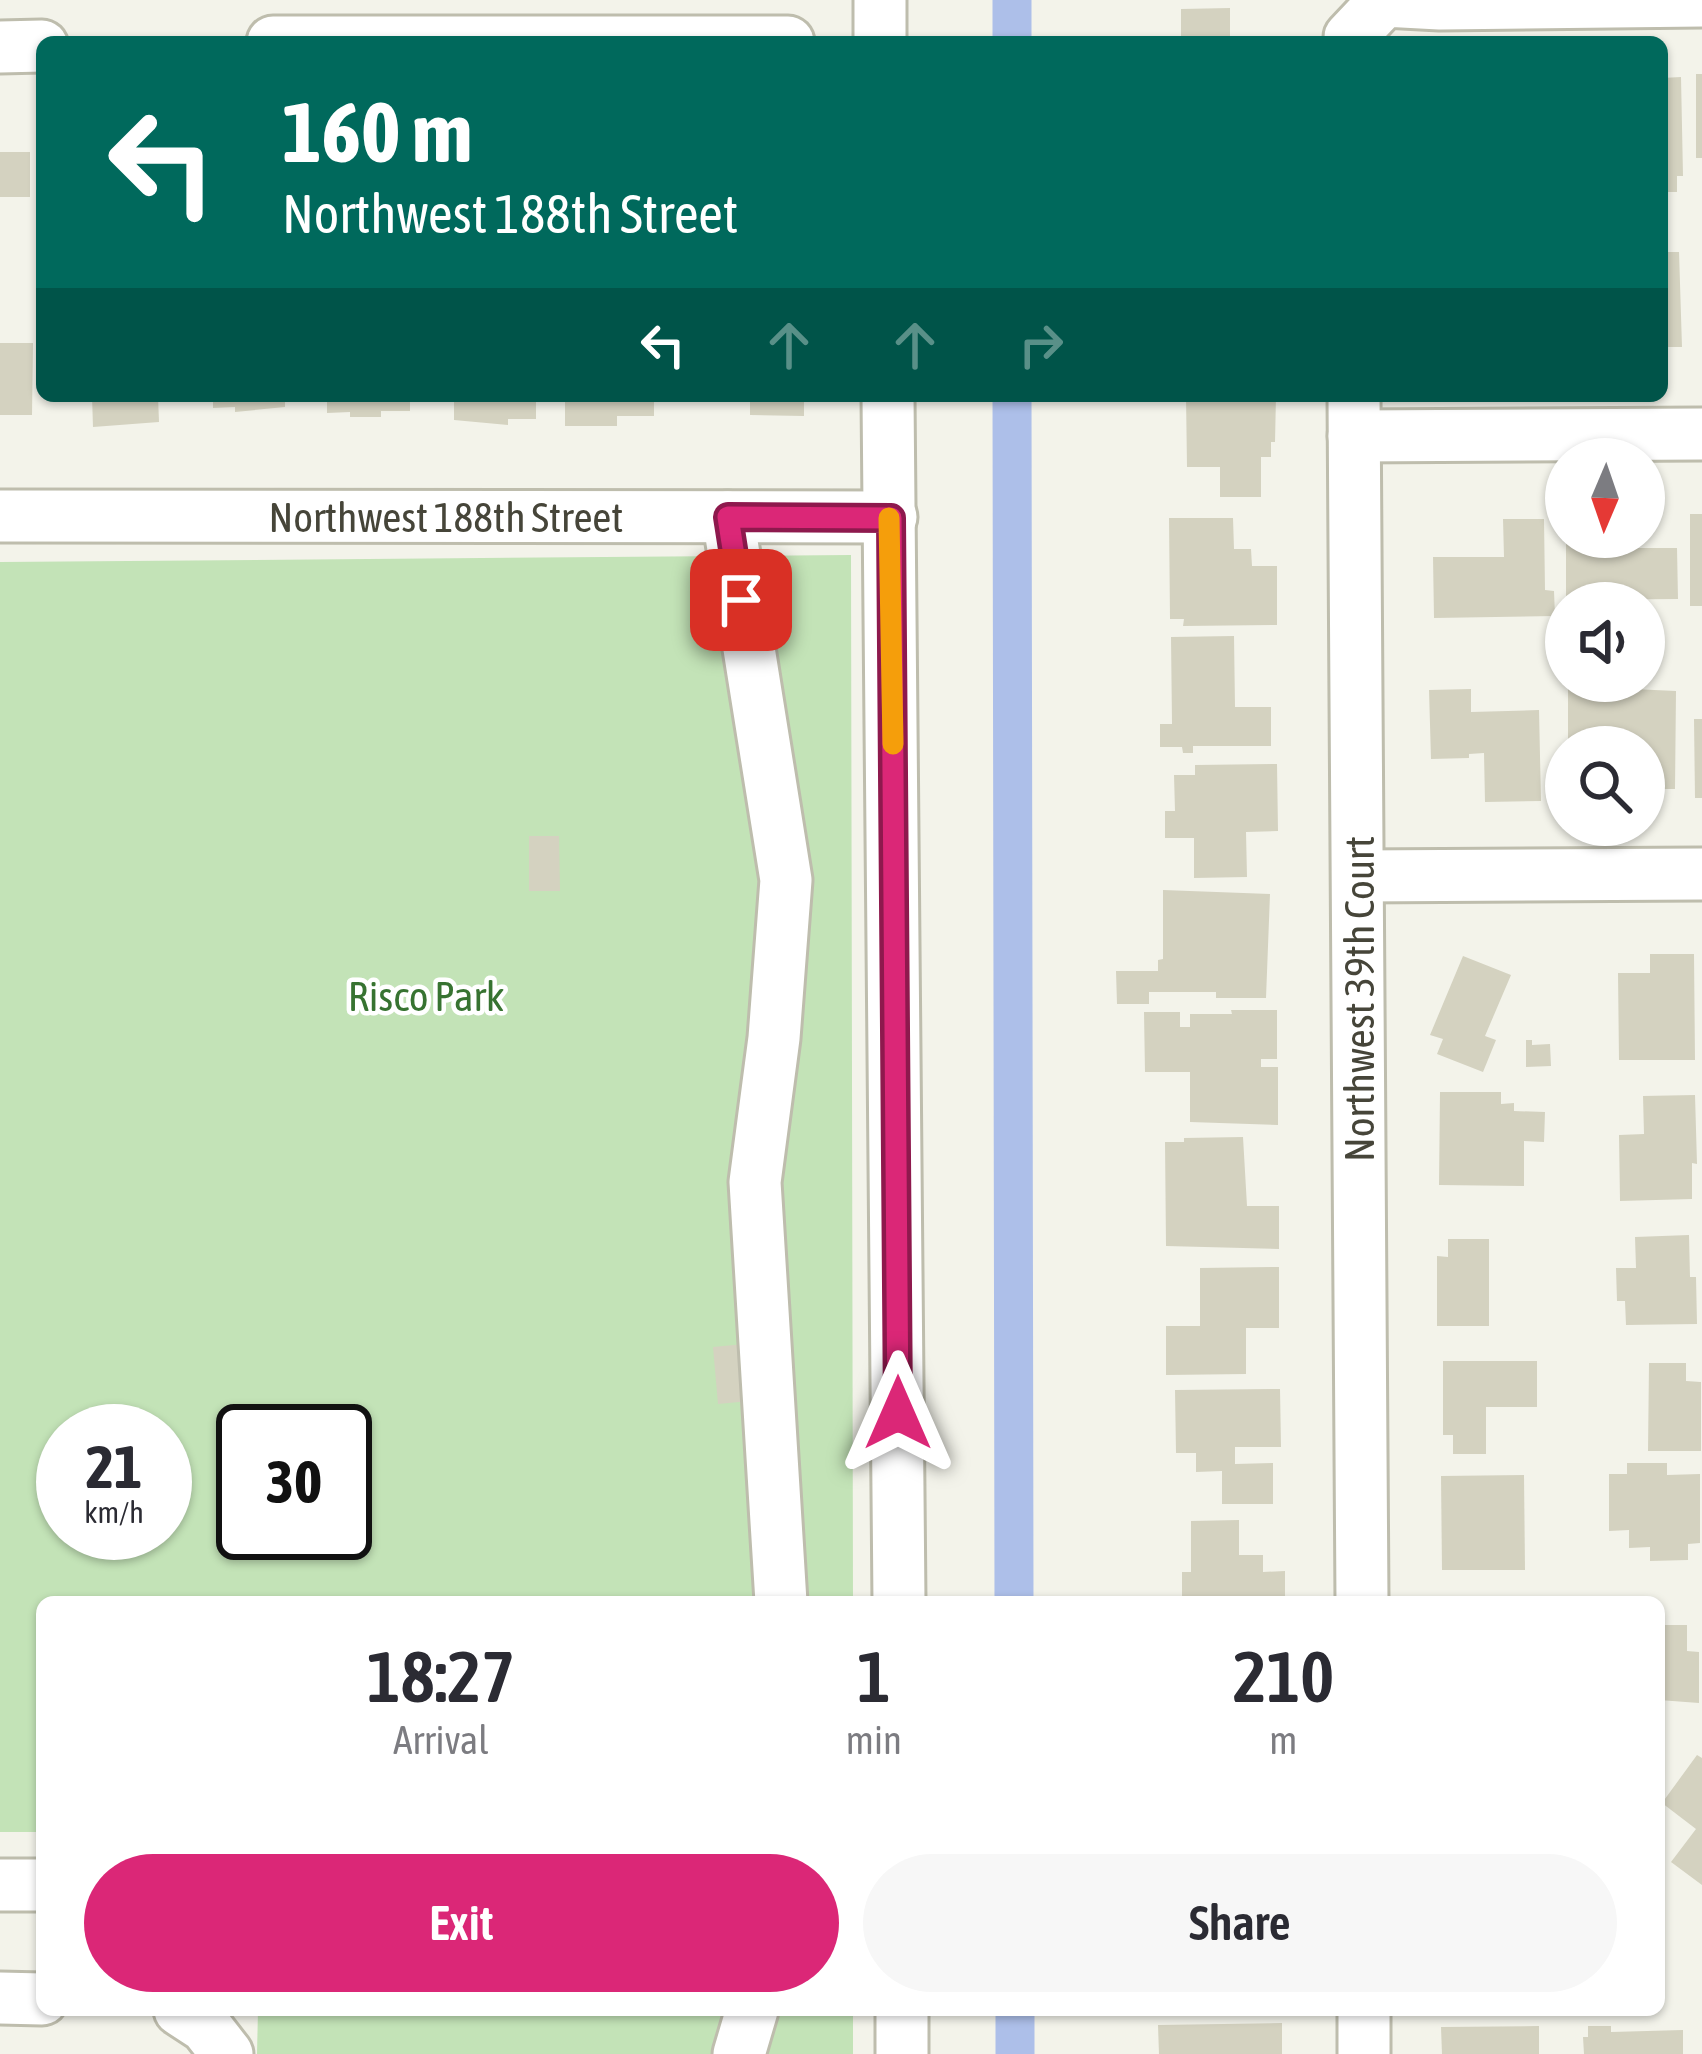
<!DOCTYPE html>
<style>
:root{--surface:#fff;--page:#f7f7f7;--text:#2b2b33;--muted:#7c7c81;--accent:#db2777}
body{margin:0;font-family:"Asap Condensed",sans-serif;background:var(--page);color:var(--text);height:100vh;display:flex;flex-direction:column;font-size:45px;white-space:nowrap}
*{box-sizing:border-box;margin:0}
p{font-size:39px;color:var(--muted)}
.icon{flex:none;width:66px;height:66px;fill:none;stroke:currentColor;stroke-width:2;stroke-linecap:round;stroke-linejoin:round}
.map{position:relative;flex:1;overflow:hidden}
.sheet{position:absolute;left:36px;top:1596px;width:1629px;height:420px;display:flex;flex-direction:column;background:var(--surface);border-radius:18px;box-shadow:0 3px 9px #0004}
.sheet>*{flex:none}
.banner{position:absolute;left:36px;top:36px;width:1632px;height:366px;border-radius:18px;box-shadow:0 3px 9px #0004;background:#00695c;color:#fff;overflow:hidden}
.needle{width:78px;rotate:182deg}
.fabs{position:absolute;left:1545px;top:438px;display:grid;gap:24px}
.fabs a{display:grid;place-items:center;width:120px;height:120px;border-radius:50%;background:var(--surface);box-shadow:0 3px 9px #0004;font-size:60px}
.speed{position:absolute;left:36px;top:1404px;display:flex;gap:24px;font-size:60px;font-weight:700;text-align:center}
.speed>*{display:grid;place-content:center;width:156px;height:156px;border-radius:50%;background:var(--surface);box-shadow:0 3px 9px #0004;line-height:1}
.speed small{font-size:30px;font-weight:400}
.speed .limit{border:6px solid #111;border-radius:18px;background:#fff;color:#111}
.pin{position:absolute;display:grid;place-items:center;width:102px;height:102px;color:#fff;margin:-51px;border-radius:24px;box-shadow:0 6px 18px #0006}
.me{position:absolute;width:132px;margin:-66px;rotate:0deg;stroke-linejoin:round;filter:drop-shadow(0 0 9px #0008)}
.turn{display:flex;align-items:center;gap:42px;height:252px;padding:0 48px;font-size:54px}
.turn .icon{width:156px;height:156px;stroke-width:2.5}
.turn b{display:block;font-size:84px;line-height:102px}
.lanes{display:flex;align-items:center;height:114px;padding:0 48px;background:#0003;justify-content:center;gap:60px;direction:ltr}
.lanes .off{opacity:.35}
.eta{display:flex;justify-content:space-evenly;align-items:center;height:204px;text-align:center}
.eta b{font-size:72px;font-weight:600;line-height:84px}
.action{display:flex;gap:24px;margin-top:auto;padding:24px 48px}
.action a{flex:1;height:138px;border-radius:72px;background:var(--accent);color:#fff;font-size:48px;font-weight:600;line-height:138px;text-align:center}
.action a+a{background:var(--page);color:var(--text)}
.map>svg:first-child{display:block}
.green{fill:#c3e3b7;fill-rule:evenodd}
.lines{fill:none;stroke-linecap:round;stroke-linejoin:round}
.canal{stroke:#adbfe9;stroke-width:39}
.building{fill:#d4d2c0}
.minor-casing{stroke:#bebdad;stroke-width:57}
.minor{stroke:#fff;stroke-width:51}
.route-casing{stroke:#8e194d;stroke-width:30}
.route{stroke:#db2777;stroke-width:21}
.slow{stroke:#f59e0b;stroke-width:21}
.labels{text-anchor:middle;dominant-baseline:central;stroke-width:9;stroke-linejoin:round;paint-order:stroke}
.street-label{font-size:42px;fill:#464539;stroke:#fff}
.park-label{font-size:42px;fill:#377331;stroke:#fff}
</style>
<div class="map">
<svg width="1702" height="2054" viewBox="0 0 1702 2054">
<rect width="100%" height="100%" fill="#f3f3ea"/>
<!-- green -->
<g class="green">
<path d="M 851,555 L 853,1602 L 42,1602 L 42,1832 L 0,1832 L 0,562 ZM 63,1431 L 165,1431 L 165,1533 L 63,1533 ZM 243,1431 L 345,1431 L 345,1533 L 243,1533 Z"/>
<path d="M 258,2010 L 853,2010 L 853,2054 L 257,2054 Z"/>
</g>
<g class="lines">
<!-- canal -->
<g class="canal">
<path d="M 1012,0 L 1012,42"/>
<path d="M 1012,396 L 1014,1602"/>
<path d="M 1015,2010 L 1015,2054"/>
</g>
</g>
<!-- building -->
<g class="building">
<path d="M 1230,8 L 1230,42 L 1181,42 L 1181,9 Z"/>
<rect x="1696" y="74" width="6" height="84"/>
<path d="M 1681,77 L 1683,176 L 1677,176 L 1677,192 L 1662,192 L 1662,78 Z"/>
<rect x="0" y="152" width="30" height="45"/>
<path d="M 1662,252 L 1679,252 L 1682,347 L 1662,347 Z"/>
<path d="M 0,343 L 33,343 L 32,415 L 0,415 Z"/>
<path d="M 92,396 L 158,396 L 159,422 L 93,427 Z"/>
<path d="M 213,396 L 285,396 L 285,407 L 235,412 L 235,407 L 213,408 Z"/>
<path d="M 327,396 L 410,396 L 410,411 L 381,411 L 381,417 L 350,417 L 350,412 L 327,413 Z"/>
<path d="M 454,396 L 536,396 L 536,419 L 508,419 L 508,425 L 454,420 Z"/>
<path d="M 565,396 L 654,396 L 654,416 L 617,416 L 617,426 L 565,426 Z"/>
<path d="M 750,396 L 804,396 L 804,416 L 750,415 Z"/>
<path d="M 1186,396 L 1276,396 L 1275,442 L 1271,442 L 1271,457 L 1261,457 L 1261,497 L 1220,497 L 1220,467 L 1187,467 Z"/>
<rect x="1690" y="514" width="12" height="92"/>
<path d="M 1169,518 L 1233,518 L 1234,549 L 1251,549 L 1252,566 L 1277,566 L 1277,625 L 1183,626 L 1184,619 L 1170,619 Z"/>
<path d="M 1503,519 L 1544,519 L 1545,590 L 1554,591 L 1555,616 L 1434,618 L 1433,557 L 1504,557 Z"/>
<path d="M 1566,537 L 1632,537 L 1632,548 L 1677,548 L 1678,599 L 1566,600 Z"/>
<path d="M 1234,636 L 1235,707 L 1271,707 L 1271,746 L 1193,746 L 1193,753 L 1183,753 L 1182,747 L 1160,747 L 1160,724 L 1172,724 L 1171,637 Z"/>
<path d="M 1568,686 L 1676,691 L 1675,789 L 1644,789 L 1644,747 L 1568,747 Z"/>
<path d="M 1471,689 L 1471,712 L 1539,710 L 1541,801 L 1485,802 L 1484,753 L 1469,754 L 1469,758 L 1431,759 L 1429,690 Z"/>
<path d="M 1694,719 L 1702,719 L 1702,798 L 1695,798 Z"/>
<path d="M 1277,764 L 1278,831 L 1246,832 L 1247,877 L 1194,878 L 1194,838 L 1165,838 L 1165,811 L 1175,811 L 1174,775 L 1195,775 L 1195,765 Z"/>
<path d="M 529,836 L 559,836 L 560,891 L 529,891 Z"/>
<path d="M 1163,890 L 1270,894 L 1266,998 L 1216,998 L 1216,992 L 1149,992 L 1149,1004 L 1117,1004 L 1116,971 L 1158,971 L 1158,960 L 1163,959 Z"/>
<path d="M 1650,954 L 1694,954 L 1695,1060 L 1619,1060 L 1618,973 L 1650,973 Z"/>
<path d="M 1463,956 L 1511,975 L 1485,1036 L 1496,1040 L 1483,1072 L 1437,1054 L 1443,1039 L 1430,1035 Z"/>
<path d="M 1231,1010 L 1277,1010 L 1277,1059 L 1261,1059 L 1261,1067 L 1278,1067 L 1278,1125 L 1190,1122 L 1190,1072 L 1145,1072 L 1144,1012 L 1180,1012 L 1180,1027 L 1190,1027 L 1190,1014 L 1232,1014 Z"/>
<path d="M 1526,1040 L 1532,1040 L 1532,1045 L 1550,1044 L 1551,1066 L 1526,1067 Z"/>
<path d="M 1440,1092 L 1501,1092 L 1501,1104 L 1514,1103 L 1514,1111 L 1545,1112 L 1544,1142 L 1524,1141 L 1524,1186 L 1439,1185 Z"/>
<path d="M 1695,1095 L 1697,1164 L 1692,1163 L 1692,1199 L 1620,1201 L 1619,1135 L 1644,1134 L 1643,1096 Z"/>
<path d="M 1243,1137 L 1247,1206 L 1279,1206 L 1279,1249 L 1166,1246 L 1165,1142 L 1184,1142 L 1184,1138 Z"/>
<path d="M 1689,1235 L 1690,1277 L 1696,1277 L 1697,1324 L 1626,1325 L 1625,1301 L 1617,1301 L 1616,1268 L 1636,1268 L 1635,1237 Z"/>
<path d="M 1448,1239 L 1489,1239 L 1489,1326 L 1437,1326 L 1437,1256 L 1448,1257 Z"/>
<path d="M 1279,1267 L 1279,1328 L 1246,1328 L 1246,1374 L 1166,1375 L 1166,1326 L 1200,1326 L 1200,1268 Z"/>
<path d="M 755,1343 L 760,1400 L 718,1404 L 713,1347 Z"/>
<path d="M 1443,1361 L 1537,1361 L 1537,1407 L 1486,1407 L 1486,1454 L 1453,1454 L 1453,1435 L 1443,1435 Z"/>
<path d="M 1649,1363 L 1686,1363 L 1686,1381 L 1701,1382 L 1701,1451 L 1648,1451 Z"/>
<path d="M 1280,1389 L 1281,1447 L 1235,1447 L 1235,1464 L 1273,1463 L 1273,1504 L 1222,1504 L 1222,1471 L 1196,1472 L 1196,1453 L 1176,1453 L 1175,1390 Z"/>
<path d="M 1627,1463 L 1667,1463 L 1667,1475 L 1700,1474 L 1700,1543 L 1688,1544 L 1688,1560 L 1650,1561 L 1650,1547 L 1629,1548 L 1629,1530 L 1609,1531 L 1609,1474 L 1627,1474 Z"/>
<path d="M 1524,1475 L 1525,1570 L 1442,1570 L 1441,1476 Z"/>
<path d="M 1239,1520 L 1239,1555 L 1263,1555 L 1263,1572 L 1285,1571 L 1285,1602 L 1182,1602 L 1182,1572 L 1191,1572 L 1191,1521 Z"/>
<path d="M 1665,1625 L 1687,1625 L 1687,1651 L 1699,1652 L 1699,1703 L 1659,1700 L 1659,1633 L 1665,1633 Z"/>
<path d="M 1697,1755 L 1702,1758 L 1702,1885 L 1671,1862 L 1696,1829 L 1662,1803 Z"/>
<path d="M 1282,2023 L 1282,2054 L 1159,2054 L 1158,2025 Z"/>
<path d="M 1539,2026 L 1539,2054 L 1442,2054 L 1441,2027 Z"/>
<path d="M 1588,2026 L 1611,2026 L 1611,2032 L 1683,2030 L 1683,2054 L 1584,2054 L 1583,2037 L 1588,2037 Z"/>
</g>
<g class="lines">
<defs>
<g id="minor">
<path d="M 880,0 L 880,42"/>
<path d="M 273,42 L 788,42"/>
<path d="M 1350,42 L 1350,37 L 1384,1 L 1440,4 L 1702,1"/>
<path d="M 0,47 L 42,46"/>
<path d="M 888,396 L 899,1602"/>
<path d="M 1354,396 L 1362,1602"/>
<path d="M 1354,436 L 1702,434"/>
<path d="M 0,516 L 891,517"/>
<path d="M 728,517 L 786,880 L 774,1038 L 755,1182 L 781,1602"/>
<path d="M 1359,876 L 1702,874"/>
<path d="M 0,1885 L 42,1885"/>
<path d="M 0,1998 L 42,1999"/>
<path d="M 180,2010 L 206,2027 L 227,2054"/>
<path d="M 902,2010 L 902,2054"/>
<path d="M 1364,2010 L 1364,2054"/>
<path d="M 739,2054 L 752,2010"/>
</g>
</defs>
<!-- minor casing -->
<use href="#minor" class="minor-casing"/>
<!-- minor -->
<use href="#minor" class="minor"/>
</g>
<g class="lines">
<defs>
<path id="route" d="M 741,600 L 728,517 L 891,518 L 898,1413"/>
</defs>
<!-- route casing -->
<use href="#route" class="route-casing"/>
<!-- route -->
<use href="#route" class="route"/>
<!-- slow -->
<path class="slow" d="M 889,518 L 893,744"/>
</g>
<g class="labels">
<!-- street labels -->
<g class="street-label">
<text x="446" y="517">Northwest 188th Street</text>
<text transform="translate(1359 999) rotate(-90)">Northwest 39th Court</text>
</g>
<!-- park labels -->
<g class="park-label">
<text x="426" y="996">Risco Park</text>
</g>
</g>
</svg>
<div class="fabs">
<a><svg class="needle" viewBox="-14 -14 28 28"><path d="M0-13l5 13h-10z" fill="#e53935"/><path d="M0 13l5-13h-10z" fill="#7c7c81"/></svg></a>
<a><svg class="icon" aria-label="sound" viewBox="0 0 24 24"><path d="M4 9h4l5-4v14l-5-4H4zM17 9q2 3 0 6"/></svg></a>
<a><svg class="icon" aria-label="search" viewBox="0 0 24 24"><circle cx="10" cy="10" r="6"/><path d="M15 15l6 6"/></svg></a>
</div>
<div class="speed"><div>21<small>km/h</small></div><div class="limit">30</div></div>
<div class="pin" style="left:741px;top:600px;background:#d93025"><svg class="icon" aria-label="arrive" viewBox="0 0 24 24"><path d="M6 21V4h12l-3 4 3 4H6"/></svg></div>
<svg class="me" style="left:898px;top:1413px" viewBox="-20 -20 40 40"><path d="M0-17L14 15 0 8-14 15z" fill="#db2777" stroke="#fff" stroke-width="4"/></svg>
<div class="banner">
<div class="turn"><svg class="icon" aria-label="left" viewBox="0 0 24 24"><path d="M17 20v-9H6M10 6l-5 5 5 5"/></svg><div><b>160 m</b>Northwest 188th Street</div></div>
<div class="lanes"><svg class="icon" aria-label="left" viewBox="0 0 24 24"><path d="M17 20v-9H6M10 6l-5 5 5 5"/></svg><svg class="icon off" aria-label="ahead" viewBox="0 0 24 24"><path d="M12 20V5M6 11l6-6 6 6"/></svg><svg class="icon off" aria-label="ahead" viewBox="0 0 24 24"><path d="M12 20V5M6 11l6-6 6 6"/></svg><svg class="icon off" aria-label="right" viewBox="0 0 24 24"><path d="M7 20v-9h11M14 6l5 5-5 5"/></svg></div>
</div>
<section class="sheet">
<div class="eta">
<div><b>18:27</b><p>Arrival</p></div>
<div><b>1</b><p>min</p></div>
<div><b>210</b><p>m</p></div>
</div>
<div class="action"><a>Exit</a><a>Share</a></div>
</section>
</div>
